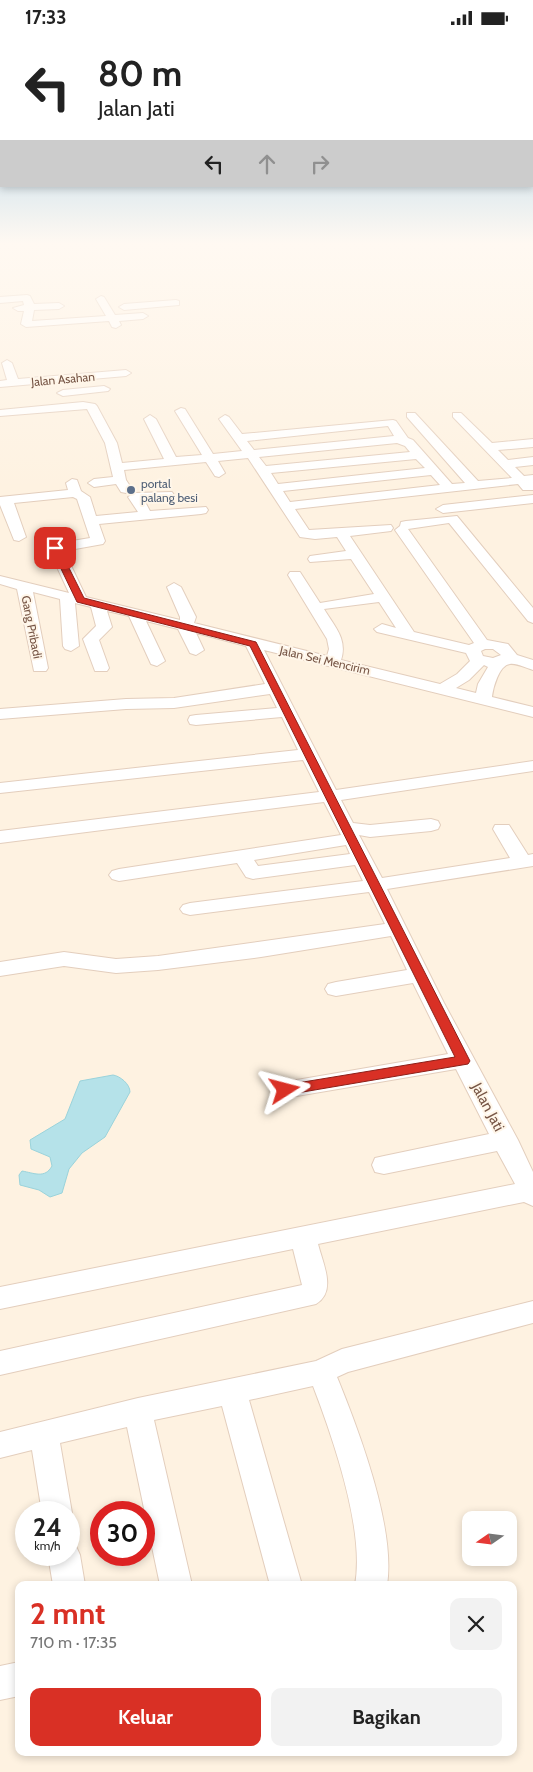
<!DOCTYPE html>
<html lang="id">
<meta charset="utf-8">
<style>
:root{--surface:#fff;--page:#f2f2f2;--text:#222;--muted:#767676;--accent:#d93025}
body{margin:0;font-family:Cabin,sans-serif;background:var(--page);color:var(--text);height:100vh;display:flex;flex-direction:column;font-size:19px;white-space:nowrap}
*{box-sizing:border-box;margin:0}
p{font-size:16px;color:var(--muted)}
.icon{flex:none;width:28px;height:28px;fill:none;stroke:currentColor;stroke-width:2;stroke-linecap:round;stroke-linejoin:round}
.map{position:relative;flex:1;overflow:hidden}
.details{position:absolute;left:15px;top:1546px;width:502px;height:175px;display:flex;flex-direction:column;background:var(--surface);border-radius:10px;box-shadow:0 2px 8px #0003}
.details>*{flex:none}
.banner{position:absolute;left:0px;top:0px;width:534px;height:152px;box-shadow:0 2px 8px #0003;background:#fff;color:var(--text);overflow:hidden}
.needle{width:32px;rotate:256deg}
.controls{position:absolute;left:462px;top:1476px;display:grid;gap:10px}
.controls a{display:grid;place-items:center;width:55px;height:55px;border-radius:10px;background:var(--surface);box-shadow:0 2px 8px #0003;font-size:25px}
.speed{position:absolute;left:15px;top:1466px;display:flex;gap:10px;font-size:25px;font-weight:700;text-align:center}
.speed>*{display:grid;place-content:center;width:65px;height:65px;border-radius:50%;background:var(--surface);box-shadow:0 2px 8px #0003;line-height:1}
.speed small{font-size:12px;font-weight:400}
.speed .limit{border:8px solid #d22;background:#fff;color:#111}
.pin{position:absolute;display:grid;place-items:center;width:42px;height:42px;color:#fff;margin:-21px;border-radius:10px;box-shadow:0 2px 8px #0006}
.me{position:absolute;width:55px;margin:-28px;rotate:81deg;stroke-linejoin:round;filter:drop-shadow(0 0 4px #0008)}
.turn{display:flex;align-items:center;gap:18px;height:105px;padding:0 15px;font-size:22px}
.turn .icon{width:65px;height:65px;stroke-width:2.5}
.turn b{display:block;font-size:35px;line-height:42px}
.lanes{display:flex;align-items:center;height:48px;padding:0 15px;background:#0003;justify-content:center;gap:25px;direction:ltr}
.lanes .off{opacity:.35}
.round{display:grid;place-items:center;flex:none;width:52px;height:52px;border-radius:10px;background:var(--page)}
.summary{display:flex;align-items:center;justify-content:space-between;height:85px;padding:0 15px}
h1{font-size:30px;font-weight:800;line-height:38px;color:var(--accent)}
.button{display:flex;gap:10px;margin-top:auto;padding:10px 15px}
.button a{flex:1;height:58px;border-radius:10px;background:var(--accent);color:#fff;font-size:20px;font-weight:800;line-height:58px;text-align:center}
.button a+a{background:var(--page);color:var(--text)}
.status{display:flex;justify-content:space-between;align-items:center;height:35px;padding:0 25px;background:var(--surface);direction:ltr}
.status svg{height:14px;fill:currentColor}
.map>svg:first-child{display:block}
.water{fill:#b5e2e9;stroke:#9ad3db}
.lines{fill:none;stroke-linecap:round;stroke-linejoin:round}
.minor-casing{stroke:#e3cebd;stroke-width:2}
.minor{fill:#fff;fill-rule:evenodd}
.route{fill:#d93025;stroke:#8d1f18}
.service-dot{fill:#5c6f8a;stroke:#fff6e9;stroke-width:2}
.labels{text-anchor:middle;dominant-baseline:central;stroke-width:4;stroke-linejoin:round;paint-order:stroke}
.far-street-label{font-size:12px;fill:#775646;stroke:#fff6e9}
.far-service-label{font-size:12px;fill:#4e5e75;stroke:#fff6e9;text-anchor:start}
.street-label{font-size:15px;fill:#775646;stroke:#fff6e9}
</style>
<div class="status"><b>17:33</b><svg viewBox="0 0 49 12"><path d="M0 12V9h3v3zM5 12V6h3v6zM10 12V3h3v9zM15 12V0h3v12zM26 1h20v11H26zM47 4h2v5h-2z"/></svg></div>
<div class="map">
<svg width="533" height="1737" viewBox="0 0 533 1737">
<rect width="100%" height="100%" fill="#fef2e1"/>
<!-- water -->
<path class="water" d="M 113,1040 C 120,1041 130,1049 130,1057 L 105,1102 L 82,1118 L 69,1134 L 62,1158 L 50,1162 L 39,1155 L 20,1150 L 19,1140 L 22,1136 C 34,1138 45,1144 52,1131 L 50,1122 L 31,1114 L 30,1105 L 65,1084 L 80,1046 Z"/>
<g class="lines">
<defs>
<g id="minor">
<path d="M 27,260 L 30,261 L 34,269 L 59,268 L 64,271 L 59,274 L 34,275 L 32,286 L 106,281 L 96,264 L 101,261 L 104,262 L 115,280 L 143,278 L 148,281 L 143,284 L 119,286 L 121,290 L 116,293 L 112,292 L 109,286 L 26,292 L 21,289 L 24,276 L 18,276 L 13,273 L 24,270 L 23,266 L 0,268 L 0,262 Z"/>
<path d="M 176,265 L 179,266 L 179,270 L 124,275 L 119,272 L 124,269 Z"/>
<path d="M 7,325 L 12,328 L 18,344 L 126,335 L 131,338 L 126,341 L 0,352 L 0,346 L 7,345 L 2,328 Z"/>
<path d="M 104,351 L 110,354 L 108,356 L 63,361 L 57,358 L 63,355 Z"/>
<path d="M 83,367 L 95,369 L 97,371 L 117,408 L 122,428 L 164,424 L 144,384 L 150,380 L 156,384 L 176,422 L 202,420 L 175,376 L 181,373 L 185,374 L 213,419 L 242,416 L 219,384 L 225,380 L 229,382 L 242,399 L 393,385 L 396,386 L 408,403 L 413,405 L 452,449 L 465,448 L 407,382 L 407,378 L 415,378 L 478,446 L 512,443 L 453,382 L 453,378 L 461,378 L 492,408 L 533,404 L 533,412 L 498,415 L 508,425 L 533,422 L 533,430 L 515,432 L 524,441 L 533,440 L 533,455 L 523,455 L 518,449 L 295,474 L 309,495 L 391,490 L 393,493 L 391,496 L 350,501 L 414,597 L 469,610 L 474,608 L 395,495 L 400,491 L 401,487 L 406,486 L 457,481 L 533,573 L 533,588 L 528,586 L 449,488 L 408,494 L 487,605 L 508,609 L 517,620 L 533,625 L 533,635 C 526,633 517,628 510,629 C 499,630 493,653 492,662 L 533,672 L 533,682 L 264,615 L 336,755 L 533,726 L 533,736 L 341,765 L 353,788 L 370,790 L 431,784 L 438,786 L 440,790 L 438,794 L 431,796 L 370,802 L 359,800 L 382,843 L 510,823 L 493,794 L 495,790 L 509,790 L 528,820 L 533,819 L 533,831 L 387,854 L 444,968 L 518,1105 L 533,1137 L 533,1171 L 524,1167 L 318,1209 C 323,1229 337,1256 316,1269 L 0,1340 L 0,1316 L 302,1250 L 293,1214 L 0,1274 L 0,1252 L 515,1149 L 497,1116 L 384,1139 L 375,1137 L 372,1130 L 375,1123 L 384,1121 L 489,1099 L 456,1034 L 285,1063 L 277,1061 L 273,1055 L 277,1049 L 285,1047 L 448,1019 L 413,948 L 336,961 L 328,959 L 325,954 L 328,949 L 336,947 L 407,935 L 391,901 L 261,922 L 158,935 L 116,938 L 64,931 L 0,941 L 0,927 L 64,917 L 116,924 L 158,921 L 385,889 L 369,857 L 190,880 L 183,878 L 180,874 L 183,870 L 190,868 L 363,846 L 355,830 L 253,844 L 246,842 L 237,828 L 119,846 L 112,844 L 109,840 L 112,836 L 119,834 L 341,800 L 324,767 L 0,808 L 0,796 L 319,757 L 303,725 L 0,758 L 0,748 L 298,715 L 282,682 L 196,690 L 190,689 L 188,685 L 190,681 L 196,680 L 277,673 L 270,659 L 174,673 L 126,674 L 0,684 L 0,674 L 126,664 L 174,663 L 265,649 L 246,611 L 196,598 L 204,615 L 196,620 L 190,618 L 178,594 L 146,586 L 165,626 L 157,631 L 151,629 L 129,581 L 107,576 L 112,592 L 99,605 L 109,633 L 107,636 L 95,636 L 83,604 L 96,591 L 91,572 L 75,568 L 79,611 L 71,616 L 65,614 L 63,611 L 60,564 L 33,557 L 48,633 L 46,636 L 34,636 L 17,554 L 0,549 L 0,541 L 69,558 L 44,504 L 46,501 L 56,501 L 60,508 L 90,503 L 77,464 L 73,462 L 14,468 L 26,502 L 19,506 L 14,505 L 0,470 L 0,462 L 68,455 L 66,448 L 72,444 L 77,445 L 81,456 L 90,462 L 96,481 L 138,477 L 128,462 L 135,458 L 172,457 L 174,460 L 172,463 L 144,465 L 150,476 L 206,472 L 208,475 L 206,478 L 201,479 L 99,489 L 105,506 L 103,509 L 64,516 L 86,562 L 180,585 L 180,582 L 167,552 L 174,548 L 181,552 L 196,582 L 194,588 L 327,621 L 329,614 L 327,604 L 288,540 L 290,537 L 300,537 L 320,568 L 374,559 L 351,524 L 310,527 L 308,524 L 310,521 L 346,516 L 337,502 L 315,504 L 300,502 L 248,423 L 218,426 L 225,438 L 219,442 L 215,441 L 206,427 L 124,435 L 126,445 L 132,454 L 126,458 L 121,457 L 116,449 L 94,452 L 88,448 L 94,444 L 113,442 L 105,408 L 87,374 L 0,381 L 0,375 ZM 388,391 L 394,401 L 254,415 L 247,406 ZM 397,408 L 405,411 L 410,417 L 266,431 L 259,422 ZM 416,424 L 425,433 L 278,449 L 271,438 ZM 431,440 L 440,450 L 290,467 L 283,456 ZM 379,567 L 396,593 L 382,589 L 374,594 L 377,597 L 466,618 L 470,626 L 457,639 L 440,649 L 341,625 C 348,604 334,591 324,574 ZM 485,614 L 493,614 L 501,620 L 493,623 L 483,621 L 481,616 ZM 484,630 L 488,632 L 478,649 L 476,658 L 456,653 L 469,645 ZM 346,810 L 350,819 L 258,831 L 254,825 Z"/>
<path d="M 533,460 L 533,468 L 443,478 L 436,474 L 443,470 Z"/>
<path d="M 533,1266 L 533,1288 L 348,1337 L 337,1342 C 359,1396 396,1493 387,1550 L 355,1550 C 365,1496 333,1403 313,1351 L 249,1365 L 302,1550 L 270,1550 L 222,1371 L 154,1385 L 192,1550 L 160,1550 L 127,1392 L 60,1408 L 72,1478 L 69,1486 L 69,1478 L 42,1478 L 32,1415 L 0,1423 L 0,1397 L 138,1363 L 316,1326 L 342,1314 Z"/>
<path d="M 69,1507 L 75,1509 L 80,1520 L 85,1550 L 53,1550 L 48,1520 L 69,1520 Z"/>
<path d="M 19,1627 L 19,1661 L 0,1665 L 0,1631 Z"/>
</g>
</defs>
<!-- minor casing -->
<use href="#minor" class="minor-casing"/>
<!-- minor -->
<use href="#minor" class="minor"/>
</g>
<!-- sky -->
<linearGradient id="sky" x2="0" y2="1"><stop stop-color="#93c6e8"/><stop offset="0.46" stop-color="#fff9f2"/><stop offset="1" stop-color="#fff9f2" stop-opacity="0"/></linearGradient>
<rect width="533" height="453" fill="url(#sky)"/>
<!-- route -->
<path class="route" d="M 55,511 L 59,513 L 84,563 L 256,607 L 470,1026 L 468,1029 L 285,1060 L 280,1059 L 278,1055 L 280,1052 L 285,1050 L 455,1022 L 250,611 L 77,567 L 51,513 Z"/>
<!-- markers -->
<circle class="service-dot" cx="131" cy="455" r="5"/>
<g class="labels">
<!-- far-street labels -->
<g class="far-street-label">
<text transform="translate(63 344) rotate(-5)">Jalan Asahan</text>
<text transform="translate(32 592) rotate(79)">Gang Pribadi</text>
<text transform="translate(325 625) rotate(13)">Jalan Sei Mencirim</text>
</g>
<!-- far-service labels -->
<g class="far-service-label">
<text x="141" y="448">portal<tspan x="141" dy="14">palang besi</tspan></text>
</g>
<!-- street labels -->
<g class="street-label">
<text transform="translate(488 1072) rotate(62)">Jalan Jati</text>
</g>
</g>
</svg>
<div class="controls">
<a><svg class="needle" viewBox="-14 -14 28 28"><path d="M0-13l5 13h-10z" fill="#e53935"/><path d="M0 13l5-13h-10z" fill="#767676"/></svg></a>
</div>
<div class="speed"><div>24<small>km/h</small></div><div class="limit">30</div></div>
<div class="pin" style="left:55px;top:513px;background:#d93025"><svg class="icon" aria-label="arrive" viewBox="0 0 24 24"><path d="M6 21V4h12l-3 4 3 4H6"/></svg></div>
<svg class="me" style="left:285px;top:1055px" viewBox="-20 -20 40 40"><path d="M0-17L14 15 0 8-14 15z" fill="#d93025" stroke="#fff" stroke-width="4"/></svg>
<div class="banner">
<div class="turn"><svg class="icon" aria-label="left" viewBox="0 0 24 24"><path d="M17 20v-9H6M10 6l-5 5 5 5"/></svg><div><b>80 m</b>Jalan Jati</div></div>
<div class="lanes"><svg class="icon" aria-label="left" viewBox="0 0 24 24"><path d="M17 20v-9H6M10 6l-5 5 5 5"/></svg><svg class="icon off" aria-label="ahead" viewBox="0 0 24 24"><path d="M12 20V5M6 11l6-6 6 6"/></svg><svg class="icon off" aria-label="right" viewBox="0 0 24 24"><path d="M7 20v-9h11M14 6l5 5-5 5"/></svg></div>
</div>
<section class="details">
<div class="summary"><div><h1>2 mnt</h1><p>710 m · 17:35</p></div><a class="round"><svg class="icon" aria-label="close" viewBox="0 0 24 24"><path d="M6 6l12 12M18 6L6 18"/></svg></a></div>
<div class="button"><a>Keluar</a><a>Bagikan</a></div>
</section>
</div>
